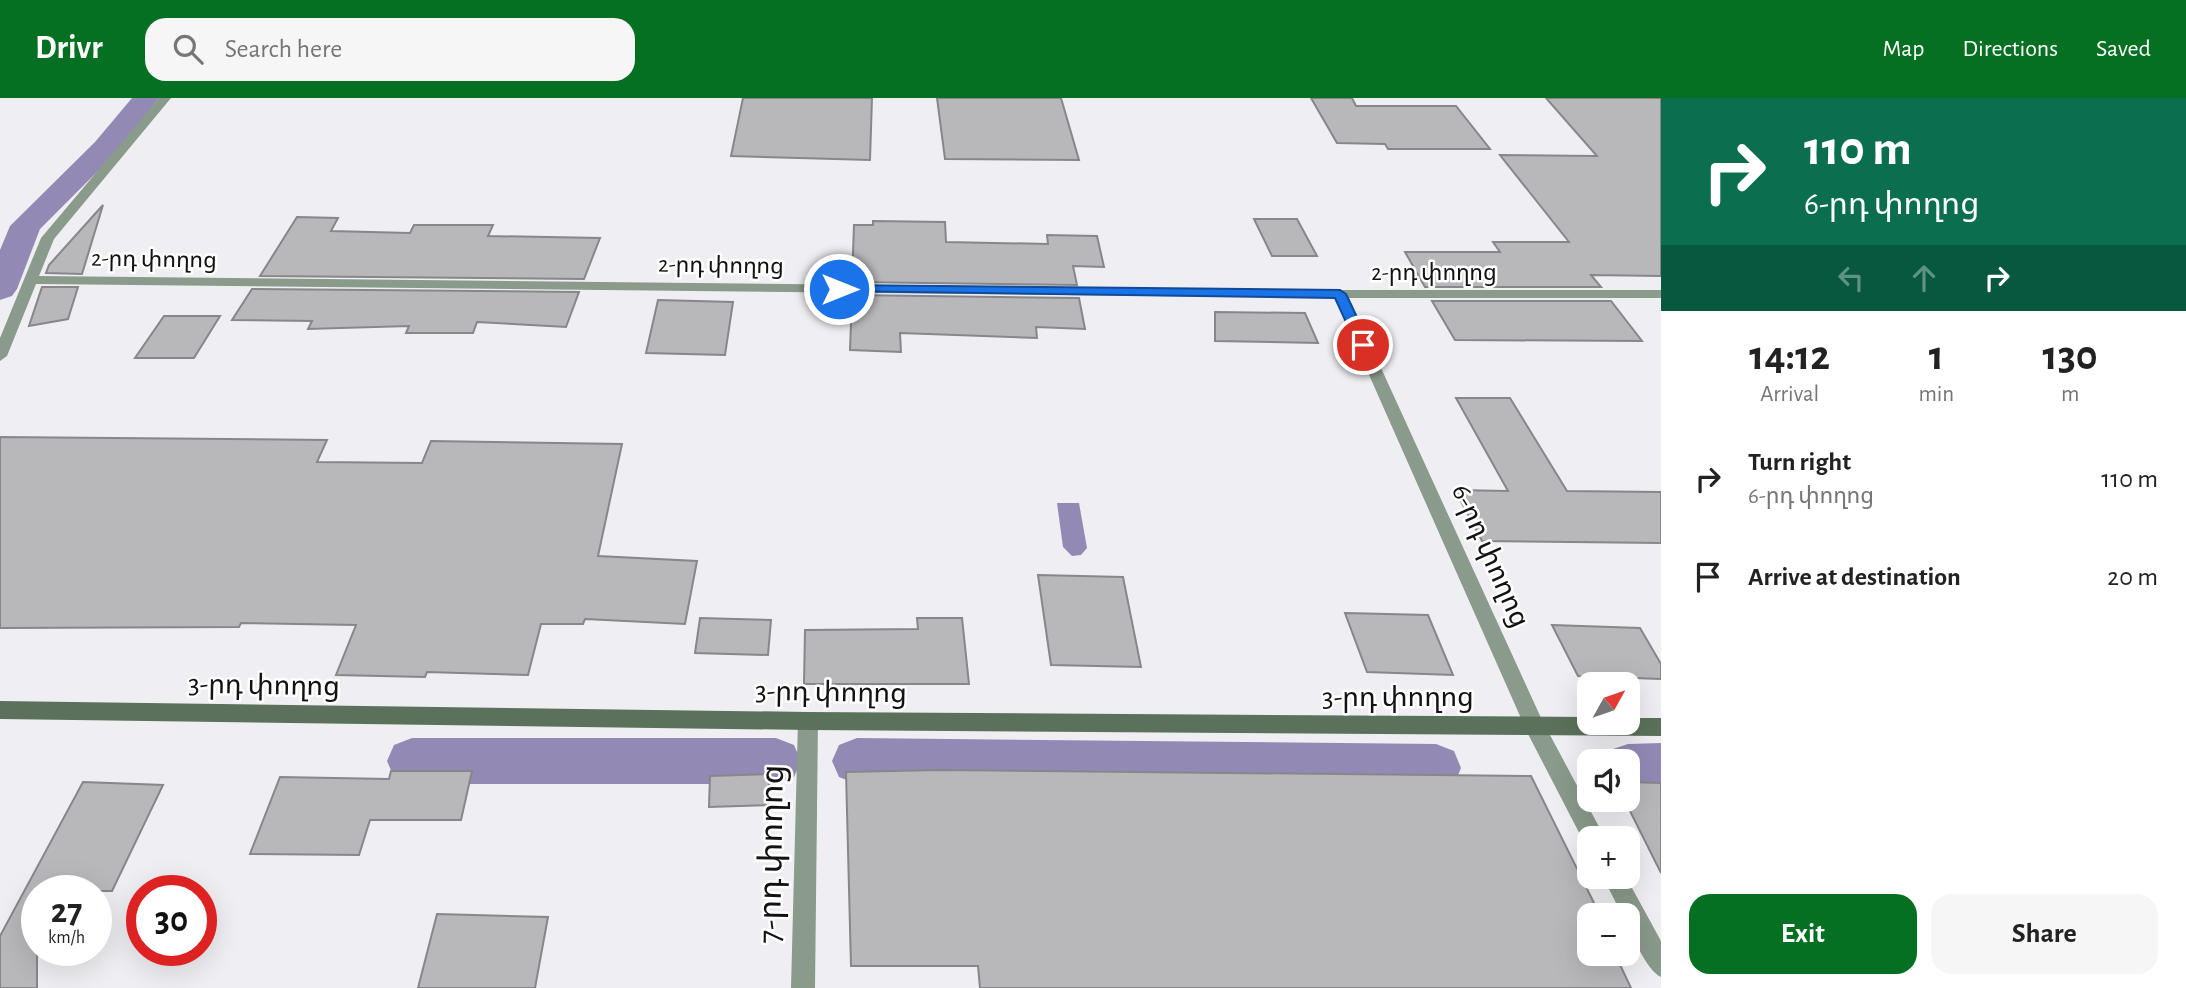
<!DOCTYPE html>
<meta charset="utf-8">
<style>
:root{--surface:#fff;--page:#f6f6f6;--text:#222;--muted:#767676;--accent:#057021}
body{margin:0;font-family:"Alegreya Sans","Noto Sans Armenian",sans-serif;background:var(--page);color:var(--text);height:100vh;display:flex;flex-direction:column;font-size:26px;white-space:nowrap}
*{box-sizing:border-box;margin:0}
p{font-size:23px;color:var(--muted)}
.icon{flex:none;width:38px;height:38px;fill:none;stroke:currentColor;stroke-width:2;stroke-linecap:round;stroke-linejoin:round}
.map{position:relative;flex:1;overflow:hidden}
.sheet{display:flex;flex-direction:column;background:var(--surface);width:525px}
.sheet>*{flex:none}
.hud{background:#0b6e4f;color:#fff;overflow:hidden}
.needle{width:46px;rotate:50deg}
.buttons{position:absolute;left:1577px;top:574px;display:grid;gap:14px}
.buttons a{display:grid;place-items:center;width:63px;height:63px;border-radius:14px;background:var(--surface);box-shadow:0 7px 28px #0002;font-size:35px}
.speed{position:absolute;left:21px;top:777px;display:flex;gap:14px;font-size:35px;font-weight:700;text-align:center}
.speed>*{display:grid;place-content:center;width:91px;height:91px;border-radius:50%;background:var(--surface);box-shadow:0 7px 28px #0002;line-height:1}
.speed small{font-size:18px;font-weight:400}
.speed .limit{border:10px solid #d22;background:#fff;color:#111}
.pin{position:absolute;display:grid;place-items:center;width:60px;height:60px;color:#fff;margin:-30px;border:4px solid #fff;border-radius:50%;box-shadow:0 2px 7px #0007}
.me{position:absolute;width:77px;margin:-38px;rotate:90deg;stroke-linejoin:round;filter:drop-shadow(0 0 5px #0008)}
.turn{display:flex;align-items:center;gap:24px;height:147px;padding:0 28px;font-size:32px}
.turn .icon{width:91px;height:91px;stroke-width:2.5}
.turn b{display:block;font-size:49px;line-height:60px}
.lanes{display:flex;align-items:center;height:66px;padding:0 28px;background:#0003;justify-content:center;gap:35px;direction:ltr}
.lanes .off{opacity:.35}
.eta{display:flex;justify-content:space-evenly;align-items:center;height:119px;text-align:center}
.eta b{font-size:42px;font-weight:700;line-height:49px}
.primary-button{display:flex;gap:14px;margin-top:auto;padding:14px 28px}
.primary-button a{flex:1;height:80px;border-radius:21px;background:var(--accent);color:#fff;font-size:28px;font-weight:700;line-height:80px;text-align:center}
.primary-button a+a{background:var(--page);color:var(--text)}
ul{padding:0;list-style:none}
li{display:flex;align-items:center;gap:21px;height:98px;padding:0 28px}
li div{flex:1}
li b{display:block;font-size:26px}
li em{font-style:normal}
header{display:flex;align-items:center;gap:42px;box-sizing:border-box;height:98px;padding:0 35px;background:var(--accent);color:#fff}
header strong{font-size:33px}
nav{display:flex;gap:38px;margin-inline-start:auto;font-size:24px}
.search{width:490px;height:63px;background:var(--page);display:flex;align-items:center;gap:18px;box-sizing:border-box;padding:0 24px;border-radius:21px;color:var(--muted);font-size:26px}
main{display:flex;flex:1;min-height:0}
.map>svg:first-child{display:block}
.water{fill:#928ab5}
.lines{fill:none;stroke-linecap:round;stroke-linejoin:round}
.canal{fill:#928ab5;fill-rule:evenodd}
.building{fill:#b8b8bb;stroke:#87868a;stroke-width:2}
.minor{fill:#8a9a8b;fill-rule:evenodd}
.secondary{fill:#5b715b;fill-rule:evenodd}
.route{fill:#1a73e8;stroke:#114b97;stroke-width:2}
.labels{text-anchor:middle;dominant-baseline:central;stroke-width:5;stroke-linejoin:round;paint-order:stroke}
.far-street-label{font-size:23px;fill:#121213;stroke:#fff}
.street-label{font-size:28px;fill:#121213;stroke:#fff}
.near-street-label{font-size:33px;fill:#121213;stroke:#fff}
</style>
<header>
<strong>Drivr</strong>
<div class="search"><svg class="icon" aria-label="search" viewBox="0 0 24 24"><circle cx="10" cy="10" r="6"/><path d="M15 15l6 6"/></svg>Search here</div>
<nav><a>Map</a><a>Directions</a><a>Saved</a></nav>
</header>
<main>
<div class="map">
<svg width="1661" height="890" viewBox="0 0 1661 890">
<rect width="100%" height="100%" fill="#efeff3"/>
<!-- water -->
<path class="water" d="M 1057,405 L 1079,405 L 1087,450 L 1081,457 L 1072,458 L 1063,449 Z"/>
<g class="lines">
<!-- canal -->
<g class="canal">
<path d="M 132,0 L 159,0 L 115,56 L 40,131 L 17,191 L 12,198 L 0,202 L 0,152 L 10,128 L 95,44 Z"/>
<path d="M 412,640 L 776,640 L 794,647 L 801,663 L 794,679 L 776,686 L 412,686 L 394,679 L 387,663 L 394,647 Z"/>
<path d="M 857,640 L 1436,646 L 1454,653 L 1461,670 L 1454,687 L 1436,694 L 857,686 L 839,679 L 832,663 L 839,647 Z"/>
<path d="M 1661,645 L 1661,691 L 1628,692 L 1628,663 L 1606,663 L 1610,652 L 1628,646 Z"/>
</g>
</g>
<!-- building -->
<g class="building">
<path d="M 743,0 L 872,0 L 870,62 L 731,58 Z"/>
<path d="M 937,0 L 1061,0 L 1079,62 L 945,61 Z"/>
<path d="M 1311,0 L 1352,0 L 1356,8 L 1456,8 L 1490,51 L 1388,51 L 1385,46 L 1337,45 Z"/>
<path d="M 1546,0 L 1661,0 L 1661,178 L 1591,177 L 1601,189 L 1425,189 L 1405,154 L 1500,154 L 1493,144 L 1569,144 L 1500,57 L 1597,58 Z"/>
<path d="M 103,107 L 82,176 L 46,175 L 49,167 Z"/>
<path d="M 297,119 L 338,120 L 331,133 L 410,135 L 414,127 L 493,127 L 488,138 L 600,140 L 584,181 L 260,178 Z"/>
<path d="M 1254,121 L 1297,121 L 1317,158 L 1272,158 Z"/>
<path d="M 873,123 L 945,124 L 946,144 L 1048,146 L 1047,137 L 1097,138 L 1104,169 L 1073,168 L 1077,187 L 852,184 L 854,127 L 873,127 Z"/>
<path d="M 42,189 L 78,189 L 68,221 L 29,228 Z"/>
<path d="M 252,191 L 579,194 L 566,229 L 477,224 L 473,235 L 406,235 L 409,228 L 308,231 L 312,223 L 232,222 Z"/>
<path d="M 852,197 L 1079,200 L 1085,231 L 1036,229 L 1037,240 L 900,235 L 901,254 L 850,252 Z"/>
<path d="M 658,202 L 733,204 L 725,257 L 646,255 Z"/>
<path d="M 1432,203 L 1611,203 L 1642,243 L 1455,242 Z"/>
<path d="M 1215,214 L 1305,215 L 1318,245 L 1215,243 Z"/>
<path d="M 164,218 L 220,218 L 194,260 L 135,260 Z"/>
<path d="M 1456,300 L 1510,300 L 1567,393 L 1661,394 L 1661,445 L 1482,443 L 1455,392 L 1508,393 Z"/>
<path d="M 0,339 L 327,342 L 317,364 L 422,365 L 431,343 L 622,346 L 598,458 L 697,463 L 685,526 L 585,521 L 583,526 L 541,526 L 528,577 L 427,574 L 425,579 L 336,577 L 356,527 L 241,525 L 239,529 L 0,530 Z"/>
<path d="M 1038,477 L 1123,479 L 1141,569 L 1051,567 Z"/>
<path d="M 1345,515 L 1428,517 L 1453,577 L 1367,574 Z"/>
<path d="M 700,520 L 771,522 L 768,557 L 695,555 Z"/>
<path d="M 917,520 L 962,520 L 969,586 L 804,586 L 805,532 L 918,531 Z"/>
<path d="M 1552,527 L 1640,530 L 1661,566 L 1661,581 L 1578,578 Z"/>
<path d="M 938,672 L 1531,678 L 1600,817 L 1589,817 L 1589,856 L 1615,856 L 1631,890 L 980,890 L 978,868 L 851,868 L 846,674 Z"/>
<path d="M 391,673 L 472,673 L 461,722 L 370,722 L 359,757 L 250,756 L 280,679 L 389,681 Z"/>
<path d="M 769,676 L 769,707 L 709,709 L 710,678 Z"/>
<path d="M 83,684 L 163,687 L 112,793 L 37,793 L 37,890 L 0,890 L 0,838 Z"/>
<path d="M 1628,684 L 1661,685 L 1661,775 L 1628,709 Z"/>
<path d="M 437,816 L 548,819 L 535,890 L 418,890 Z"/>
</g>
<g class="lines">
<!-- minor -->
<g class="minor">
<path d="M 159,0 L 171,0 L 54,141 L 39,178 L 1340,192 L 1661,192 L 1661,200 L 1349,200 L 1542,622 L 1605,740 L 1589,740 L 1589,749 L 1586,748 L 1528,636 L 1335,200 L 36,186 L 7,258 L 0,263 L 0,240 L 41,140 Z"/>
<path d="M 808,614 L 815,617 L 818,623 L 815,890 L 791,890 L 798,623 L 801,617 Z"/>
<path d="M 1603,779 L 1626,779 L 1661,843 L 1661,879 C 1647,873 1628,833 1628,817 L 1622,817 Z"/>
</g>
<!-- secondary -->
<path class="secondary" d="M 0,603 L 808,614 L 1589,619 L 1589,625 L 1628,625 L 1628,620 L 1661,620 L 1661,638 L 808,632 L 0,621 Z"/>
</g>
<!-- route -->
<path class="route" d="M 839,187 L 1340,192 L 1346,196 L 1370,247 L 1368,250 L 1358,250 L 1335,200 L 834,193 L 833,191 Z"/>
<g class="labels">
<!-- far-street labels -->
<g class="far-street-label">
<text transform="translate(154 162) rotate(1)">2-րդ փողոց</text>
<text transform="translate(721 168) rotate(1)">2-րդ փողոց</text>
<text x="1434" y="175">2-րդ փողոց</text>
</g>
<!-- street labels -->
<g class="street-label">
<text transform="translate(1490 458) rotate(66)">6-րդ փողոց</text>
<text transform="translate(264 588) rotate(1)">3-րդ փողոց</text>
<text transform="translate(831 595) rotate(1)">3-րդ փողոց</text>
<text x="1398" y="600">3-րդ փողոց</text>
</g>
<!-- near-street labels -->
<g class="near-street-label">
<text transform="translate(772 756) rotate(-89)">7-րդ փողոց</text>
</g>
</g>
</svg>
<div class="buttons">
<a><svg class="needle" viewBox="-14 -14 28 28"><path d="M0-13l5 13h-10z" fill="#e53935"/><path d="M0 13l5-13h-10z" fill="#767676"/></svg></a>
<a><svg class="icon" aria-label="sound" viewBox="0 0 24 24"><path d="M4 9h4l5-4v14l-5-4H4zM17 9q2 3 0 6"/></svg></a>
<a>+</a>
<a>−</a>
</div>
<div class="speed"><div>27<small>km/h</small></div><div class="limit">30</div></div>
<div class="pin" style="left:1363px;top:247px;background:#d93025"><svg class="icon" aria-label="arrive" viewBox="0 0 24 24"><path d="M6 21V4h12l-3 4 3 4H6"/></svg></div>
<svg class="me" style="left:839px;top:191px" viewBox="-20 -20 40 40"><circle r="17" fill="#1a73e8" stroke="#fff" stroke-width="3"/><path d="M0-11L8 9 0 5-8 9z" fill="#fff"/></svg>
</div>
<section class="sheet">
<div class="hud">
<div class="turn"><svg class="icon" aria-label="right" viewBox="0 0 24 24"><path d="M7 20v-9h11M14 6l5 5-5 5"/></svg><div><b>110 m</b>6-րդ փողոց</div></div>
<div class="lanes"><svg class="icon off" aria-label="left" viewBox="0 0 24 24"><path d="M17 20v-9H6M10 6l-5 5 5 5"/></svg><svg class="icon off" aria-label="ahead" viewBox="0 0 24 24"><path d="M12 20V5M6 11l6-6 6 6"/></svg><svg class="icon" aria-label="right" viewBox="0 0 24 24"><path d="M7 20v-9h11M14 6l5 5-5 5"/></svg></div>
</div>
<div class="eta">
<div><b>14:12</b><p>Arrival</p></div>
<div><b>1</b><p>min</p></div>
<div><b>130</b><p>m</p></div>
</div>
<ul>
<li><svg class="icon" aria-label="right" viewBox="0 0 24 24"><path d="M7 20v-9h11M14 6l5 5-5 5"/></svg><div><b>Turn right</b><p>6-րդ փողոց</p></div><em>110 m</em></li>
<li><svg class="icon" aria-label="arrive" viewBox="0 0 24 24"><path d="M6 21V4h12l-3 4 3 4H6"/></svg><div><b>Arrive at destination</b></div><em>20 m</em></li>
</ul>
<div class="primary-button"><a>Exit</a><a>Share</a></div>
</section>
</main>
